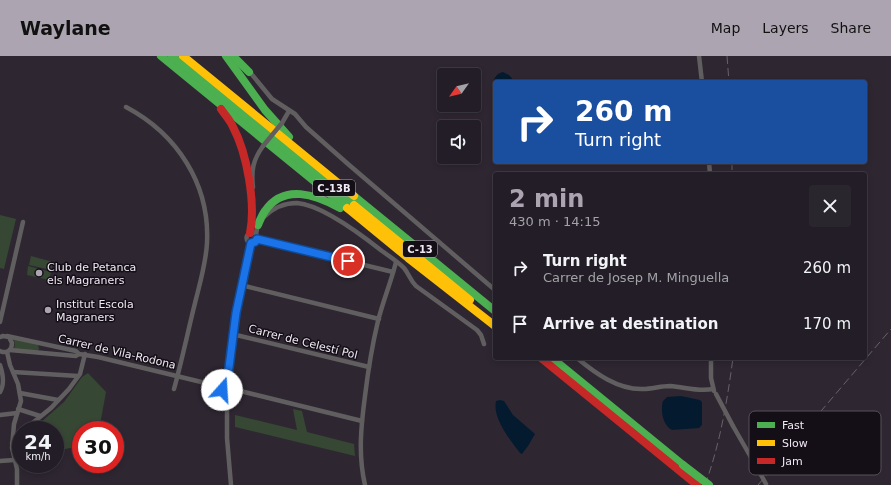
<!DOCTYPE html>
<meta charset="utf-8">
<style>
:root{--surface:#221d26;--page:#2a262e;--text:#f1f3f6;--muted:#a2a2a7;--line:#3f3b43;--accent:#aca4b0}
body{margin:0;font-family:"DejaVu Sans",sans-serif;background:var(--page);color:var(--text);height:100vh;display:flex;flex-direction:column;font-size:15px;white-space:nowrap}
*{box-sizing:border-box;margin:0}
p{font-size:13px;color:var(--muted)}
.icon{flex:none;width:22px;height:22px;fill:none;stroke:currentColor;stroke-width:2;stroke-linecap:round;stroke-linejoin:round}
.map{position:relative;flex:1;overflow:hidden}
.sheet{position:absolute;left:493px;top:116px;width:374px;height:188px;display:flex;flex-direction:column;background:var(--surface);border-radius:4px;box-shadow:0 2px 6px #0003,0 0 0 1px var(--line)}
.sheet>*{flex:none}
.top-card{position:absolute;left:493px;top:24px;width:374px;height:84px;border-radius:4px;box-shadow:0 2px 6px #0003,0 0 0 1px var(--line);background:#1a4fa0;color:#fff;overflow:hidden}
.needle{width:26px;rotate:236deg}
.buttons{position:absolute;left:437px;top:12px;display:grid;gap:8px}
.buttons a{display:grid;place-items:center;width:44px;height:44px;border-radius:4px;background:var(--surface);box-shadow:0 2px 6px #0003,0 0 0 1px var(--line);font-size:20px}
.speed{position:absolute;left:12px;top:365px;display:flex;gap:8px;font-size:20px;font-weight:700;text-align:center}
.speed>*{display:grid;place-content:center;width:52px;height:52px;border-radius:50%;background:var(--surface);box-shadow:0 2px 6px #0003,0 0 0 1px var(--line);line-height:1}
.speed small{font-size:10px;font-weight:400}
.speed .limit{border:6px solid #d22;background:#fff;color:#111}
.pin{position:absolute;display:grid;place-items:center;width:34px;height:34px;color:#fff;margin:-17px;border:2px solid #fff;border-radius:50%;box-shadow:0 1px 4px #0007}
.me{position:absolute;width:44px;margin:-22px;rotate:19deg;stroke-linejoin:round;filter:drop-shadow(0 0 3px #0008)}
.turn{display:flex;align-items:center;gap:14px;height:84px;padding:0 16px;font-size:18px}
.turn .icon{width:52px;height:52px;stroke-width:2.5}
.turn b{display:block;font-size:28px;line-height:34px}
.round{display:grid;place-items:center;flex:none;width:42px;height:42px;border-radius:4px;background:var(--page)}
.head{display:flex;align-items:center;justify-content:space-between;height:68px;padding:0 16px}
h1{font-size:24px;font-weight:700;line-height:30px;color:var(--accent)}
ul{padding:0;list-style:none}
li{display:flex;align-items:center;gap:12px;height:56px;padding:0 16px}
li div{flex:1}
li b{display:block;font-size:15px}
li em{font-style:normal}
header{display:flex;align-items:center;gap:24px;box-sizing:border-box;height:56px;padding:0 20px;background:var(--accent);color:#111}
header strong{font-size:19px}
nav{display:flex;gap:22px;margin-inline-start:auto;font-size:14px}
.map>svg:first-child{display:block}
.green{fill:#364733}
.water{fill:#041a2f}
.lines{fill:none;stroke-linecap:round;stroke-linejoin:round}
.street{stroke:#615e60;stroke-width:4.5}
.fast{stroke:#4caf50;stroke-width:8}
.slow{stroke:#ffc107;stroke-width:8}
.jam{stroke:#c62828;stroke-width:8}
.rail{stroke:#676367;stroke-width:1;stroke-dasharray:8 4;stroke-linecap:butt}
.street-bridge{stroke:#615e60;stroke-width:4.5}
.fast-bridge{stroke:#4caf50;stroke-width:8}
.route-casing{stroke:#114b97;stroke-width:10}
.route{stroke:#1a73e8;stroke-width:7}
.poi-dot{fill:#aca4b0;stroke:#140f17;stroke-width:1.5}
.labels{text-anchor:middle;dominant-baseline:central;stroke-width:3;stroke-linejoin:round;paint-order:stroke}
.shield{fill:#140f17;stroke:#aea7b2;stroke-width:1}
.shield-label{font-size:10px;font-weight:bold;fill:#f0e8f4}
.poi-label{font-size:11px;fill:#f0e8f4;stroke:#140f17;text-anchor:start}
.street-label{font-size:11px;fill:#f0e8f4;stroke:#140f17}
.key{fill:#140f17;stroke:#565059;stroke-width:1}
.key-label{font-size:11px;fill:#f0e8f4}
</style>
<header>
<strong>Waylane</strong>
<nav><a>Map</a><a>Layers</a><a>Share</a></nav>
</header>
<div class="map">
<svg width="891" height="429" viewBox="0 0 891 429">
<rect width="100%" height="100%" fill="#2e2732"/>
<!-- green -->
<g class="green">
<path d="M 0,159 L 16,163 L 4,213 L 0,212 Z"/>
<path d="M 31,200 L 53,206 L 51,214 L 29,209 Z"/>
<path d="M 28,210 L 51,216 L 49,224 L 27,219 Z"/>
<path d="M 13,282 L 38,289 L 39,293 L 38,295 L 14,293 L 15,288 Z"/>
<path d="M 88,317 L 106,336 L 99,374 L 81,374 L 81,390 L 55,395 L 55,374 L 32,374 L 64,346 L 82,321 Z"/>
<path d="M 293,353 L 302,355 L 307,376 L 354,388 L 355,400 L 235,371 L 235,359 L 297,374 Z"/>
</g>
<!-- water -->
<g class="water">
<path d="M 503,16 L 509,19 L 515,26 L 495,26 L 495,34 L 492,31 C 493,24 496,17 503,16 Z"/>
<path d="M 681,340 L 700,344 L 702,346 L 702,369 L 699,372 L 672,374 C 663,370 660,354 663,345 L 667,341 Z"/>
<path d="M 500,344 L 504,345 L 513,359 L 535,378 L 528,390 L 522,398 L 520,397 C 511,385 492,362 496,345 Z"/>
</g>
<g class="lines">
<!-- street -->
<g class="street">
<path d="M 699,0 L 702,26"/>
<path d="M 249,15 L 272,43 L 295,58 L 306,71 L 348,108 L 495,234"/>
<path d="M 126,51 C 177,78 210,128 207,187 C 206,207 200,227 195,247 C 188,275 182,304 174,333"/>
<path d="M 282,67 L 289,55"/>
<path d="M 709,106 L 710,118"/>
<path d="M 253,131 C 251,114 253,104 263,90"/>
<path d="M 264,161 C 273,152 285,147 297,147 C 322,149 363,180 382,195 C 389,200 398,206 404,212 C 409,218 410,224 416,230 L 477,274 L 481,279 L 484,288"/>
<circle cx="252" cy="182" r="5.5"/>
<path d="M 256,178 L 258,168"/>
<path d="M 257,183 L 393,216"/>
<path d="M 241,229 L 379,263"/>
<path d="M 0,266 L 23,166"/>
<path d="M 232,278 L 369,311"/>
<path d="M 7,280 L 76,295 L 79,298 L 98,301 L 222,331"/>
<path d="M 0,281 L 3,280 L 9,281 L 12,287 C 12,294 7,298 0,295"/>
<path d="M 10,294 L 76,300 L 79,298"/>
<path d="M 7,296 L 10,309 L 18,328 L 21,345 L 14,368 L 12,392 L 17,413 L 17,429"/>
<path d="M 577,302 C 595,317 618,334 643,333 C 652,333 661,330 670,330 C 685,331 698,336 713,333"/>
<path d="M 711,302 L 711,322 L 714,335"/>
<path d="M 0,309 C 3,318 5,328 0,336"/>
<path d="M 13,316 L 78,320"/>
<circle cx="227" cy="332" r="5.5"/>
<path d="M 227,327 L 235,257 L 251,187"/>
<path d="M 232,333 L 362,365"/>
<path d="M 20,337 L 58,344"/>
<path d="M 227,338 L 227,382 L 231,429"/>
<path d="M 18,353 L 40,360"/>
<path d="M 0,359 L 17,357"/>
<path d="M 733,370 L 760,417"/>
<path d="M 24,374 L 51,352 L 69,333 L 80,318 L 85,298"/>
<path d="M 12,387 L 21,377"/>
<path d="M 0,405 L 14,404"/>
<path d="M 365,429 C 358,399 361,370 365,340 C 368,315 372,290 378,265 C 383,245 391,226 396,206"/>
</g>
<!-- fast -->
<g class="fast">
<path d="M 161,0 L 347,152"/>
<path d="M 172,0 L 354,149"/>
<path d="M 226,0 L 265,54 L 289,81"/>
<path d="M 233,0 L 249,16"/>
<path d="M 354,140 L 495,255"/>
<path d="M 258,169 C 260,164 262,159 265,155 C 284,127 316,139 340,152"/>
<path d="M 552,302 L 683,409"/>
</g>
<!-- slow -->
<g class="slow">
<path d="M 183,0 L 354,140"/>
<path d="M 354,149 L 470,244"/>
<path d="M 347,152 L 408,202 L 495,270"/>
</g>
<!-- jam -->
<g class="jam">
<path d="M 221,53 C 225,59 230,64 233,71 C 247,97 256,148 250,177"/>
<path d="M 541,302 L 697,429"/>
</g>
<!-- rail -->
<g class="rail">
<path d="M 727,0 L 729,26"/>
<path d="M 732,106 L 732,118"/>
<path d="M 705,429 C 720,388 727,346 733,302"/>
<path d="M 758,429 L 891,273"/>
</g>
<!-- street-bridge -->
<g class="street-bridge">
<path d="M 263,90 L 282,67"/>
<path d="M 716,338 L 733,370"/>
<path d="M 760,417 L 766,428"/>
</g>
<!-- fast-bridge -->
<path class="fast-bridge" d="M 683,409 L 709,429"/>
</g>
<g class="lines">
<defs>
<path id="route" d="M 222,334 L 222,329 L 227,327 L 236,257 L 251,187 L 255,186 L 257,183 L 348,205"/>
</defs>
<!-- route casing -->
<use href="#route" class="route-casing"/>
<!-- route -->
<use href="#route" class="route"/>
</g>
<!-- markers -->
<g class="poi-dot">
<circle cx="39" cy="217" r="4"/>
<circle cx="48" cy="254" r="4"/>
</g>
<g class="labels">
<!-- shield labels -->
<g class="shield">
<rect x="313" y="124" width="42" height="16" rx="3"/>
<rect x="403" y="185" width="34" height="16" rx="3"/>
</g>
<g class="shield-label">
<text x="334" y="132">C-13B</text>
<text x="420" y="193">C-13</text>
</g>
<!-- poi labels -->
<g class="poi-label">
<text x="47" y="211">Club de Petanca<tspan x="47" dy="13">els Magraners</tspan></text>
<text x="56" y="248">Institut Escola<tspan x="56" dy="13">Magraners</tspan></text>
</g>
<!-- street labels -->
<g class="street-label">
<text transform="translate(303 286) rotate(14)">Carrer de Celestí Pol</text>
<text transform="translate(117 296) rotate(13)">Carrer de Vila-Rodona</text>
</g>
</g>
<!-- legend -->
<rect x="749" y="355" width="132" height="64" rx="6" class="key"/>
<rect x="757" y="366" width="18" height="6" fill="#4caf50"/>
<rect x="757" y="384" width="18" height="6" fill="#ffc107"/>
<rect x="757" y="402" width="18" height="6" fill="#c62828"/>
<g class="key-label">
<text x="782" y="373">Fast</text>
<text x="782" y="391">Slow</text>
<text x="782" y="409">Jam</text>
</g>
</svg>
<div class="buttons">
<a><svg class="needle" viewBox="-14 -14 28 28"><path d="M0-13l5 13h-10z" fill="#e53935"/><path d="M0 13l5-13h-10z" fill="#a2a2a7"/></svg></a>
<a><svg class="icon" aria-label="sound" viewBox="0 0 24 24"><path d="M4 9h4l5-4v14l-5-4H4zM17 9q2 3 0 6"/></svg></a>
</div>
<div class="speed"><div>24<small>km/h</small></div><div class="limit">30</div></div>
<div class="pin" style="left:348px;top:205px;background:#d93025"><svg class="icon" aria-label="arrive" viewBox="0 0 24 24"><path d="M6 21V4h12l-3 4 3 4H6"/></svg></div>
<svg class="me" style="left:222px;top:334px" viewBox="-20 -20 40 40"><circle r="19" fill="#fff"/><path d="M0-13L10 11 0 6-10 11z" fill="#1a73e8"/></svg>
<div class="top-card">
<div class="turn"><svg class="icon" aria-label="right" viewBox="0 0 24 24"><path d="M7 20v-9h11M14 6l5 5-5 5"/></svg><div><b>260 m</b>Turn right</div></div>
</div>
<section class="sheet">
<div class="head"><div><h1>2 min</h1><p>430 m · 14:15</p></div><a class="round"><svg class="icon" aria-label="close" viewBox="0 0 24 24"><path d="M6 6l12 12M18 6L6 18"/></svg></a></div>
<ul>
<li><svg class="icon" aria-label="right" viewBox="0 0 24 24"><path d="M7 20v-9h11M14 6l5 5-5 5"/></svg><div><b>Turn right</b><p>Carrer de Josep M. Minguella</p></div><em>260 m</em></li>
<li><svg class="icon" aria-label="arrive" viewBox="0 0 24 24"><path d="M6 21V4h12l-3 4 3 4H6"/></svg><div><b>Arrive at destination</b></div><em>170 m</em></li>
</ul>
</section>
</div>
